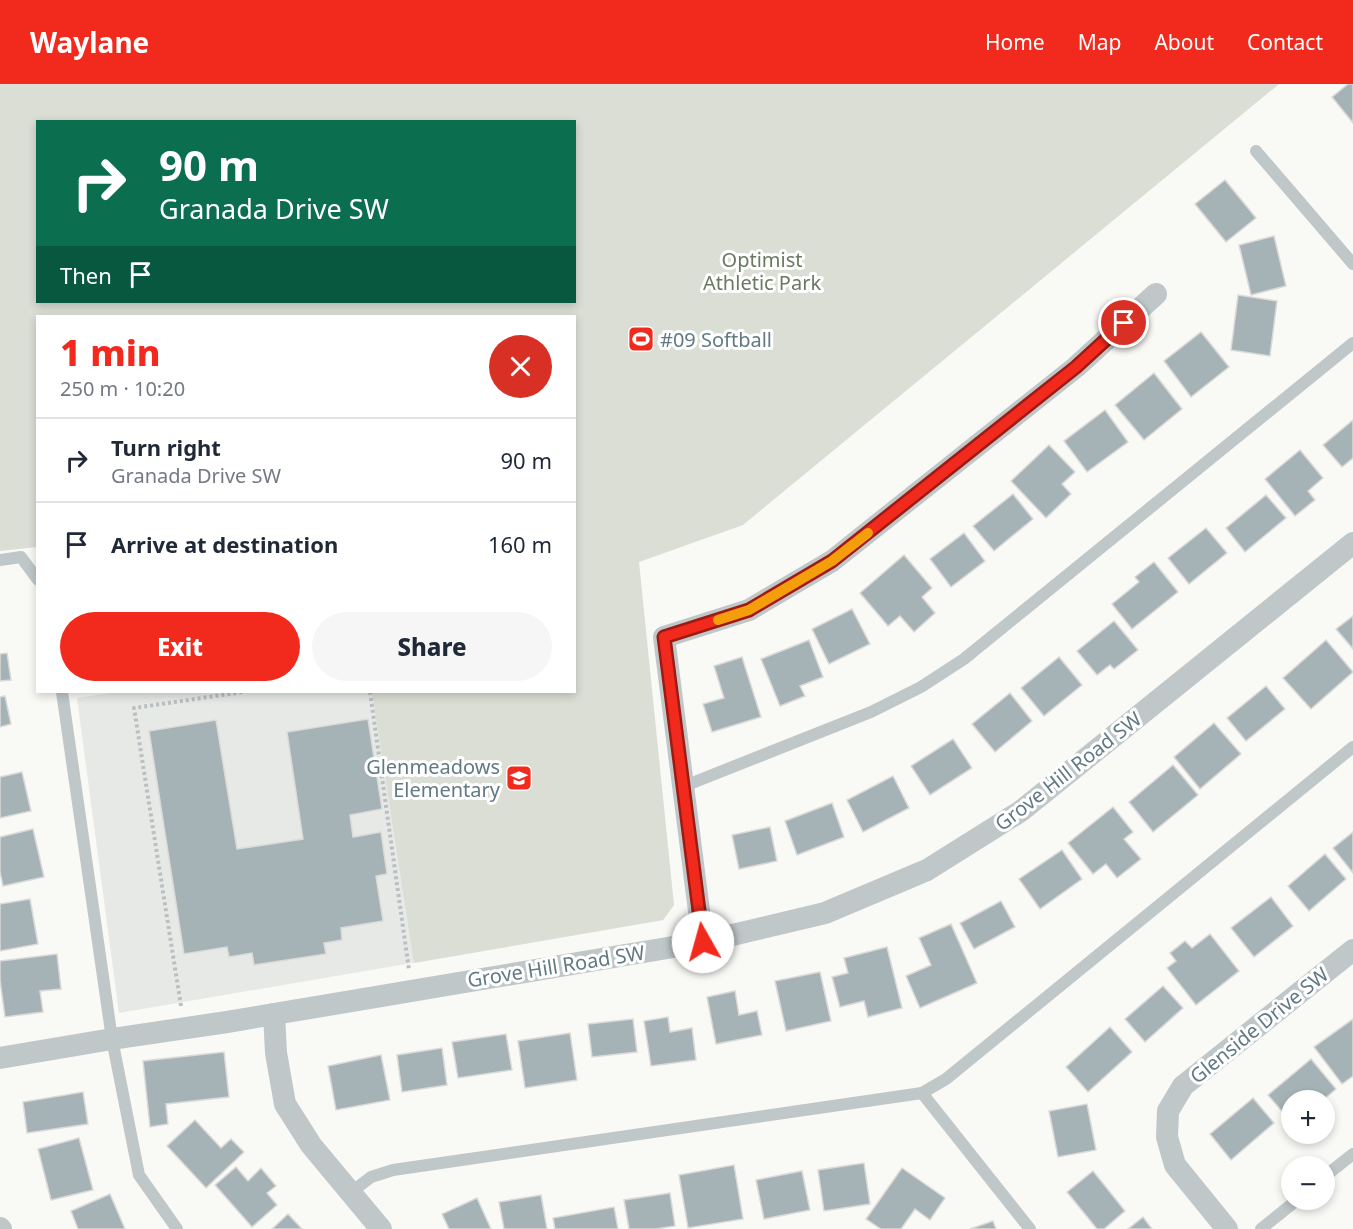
<!DOCTYPE html>
<meta charset="utf-8">
<style>
:root{--surface:#fff;--page:#f6f6f7;--text:#1f2937;--muted:#747a83;--line:#e0e1e3;--accent:#f2291d}
body{margin:0;font-family:"Noto Sans",sans-serif;background:var(--page);color:var(--text);height:100vh;display:flex;flex-direction:column;font-size:22px;white-space:nowrap}
*{box-sizing:border-box;margin:0}
p{font-size:20px;color:var(--muted)}
.icon{flex:none;width:33px;height:33px;fill:none;stroke:currentColor;stroke-width:2;stroke-linecap:round;stroke-linejoin:round}
.map{position:relative;flex:1;overflow:hidden}
.panel{position:absolute;left:36px;top:231px;width:540px;height:378px;display:flex;flex-direction:column;background:var(--surface);border-radius:0px;box-shadow:0 3px 9px #0003}
.panel>*{flex:none}
.top-card{position:absolute;left:36px;top:36px;width:540px;height:183px;border-radius:0px;box-shadow:0 3px 9px #0003;background:#0b6e4f;color:#fff;overflow:hidden}
.buttons{position:absolute;left:1281px;top:1006px;display:grid;gap:12px}
.buttons a{display:grid;place-items:center;width:54px;height:54px;border-radius:50%;background:var(--surface);box-shadow:0 3px 9px #0003;font-size:30px}
.pin{position:absolute;display:grid;place-items:center;width:51px;height:51px;color:#fff;margin:-26px;border:3px solid #fff;border-radius:50%;box-shadow:0 2px 6px #0007}
.me{position:absolute;width:66px;margin:-33px;rotate:353deg;stroke-linejoin:round;filter:drop-shadow(0 0 4px #0008)}
.turn{display:flex;align-items:center;gap:21px;height:126px;padding:0 24px;font-size:27px}
.turn .icon{width:78px;height:78px;stroke-width:2.5}
.turn b{display:block;font-size:42px;line-height:51px}
.then{display:flex;align-items:center;height:57px;padding:0 24px;background:#0003;gap:12px;font-size:22px}
.round{display:grid;place-items:center;flex:none;width:63px;height:63px;border-radius:32px;background:var(--page)}
.headline{display:flex;align-items:center;justify-content:space-between;height:102px;padding:0 24px}
h1{font-size:36px;font-weight:800;line-height:45px;color:var(--accent)}
.primary-button{display:flex;gap:12px;margin-top:auto;padding:12px 24px}
.primary-button a{flex:1;height:69px;border-radius:36px;background:var(--accent);color:#fff;font-size:24px;font-weight:800;line-height:69px;text-align:center}
.primary-button a+a{background:var(--page);color:var(--text)}
ul{padding:0;list-style:none}
li{display:flex;align-items:center;gap:18px;height:84px;padding:0 24px;border-top:2px solid var(--line)}
li div{flex:1}
li b{display:block;font-size:22px}
li em{font-style:normal}
header{display:flex;align-items:center;gap:36px;box-sizing:border-box;height:84px;padding:0 30px;background:var(--accent);color:#fff}
header strong{font-size:28px}
nav{display:flex;gap:33px;margin-inline-start:auto;font-size:21px}
.map>svg:first-child{display:block}
.built{fill:#e7e9e7;fill-rule:evenodd}
.green{fill:#daded5;fill-rule:evenodd}
.building{fill:#a5b3b7;stroke:#dbdad8;stroke-width:1.5}
.lines{fill:none;stroke-linecap:round;stroke-linejoin:round}
.path{stroke:#babfc1;stroke-width:4;stroke-dasharray:3 3;stroke-linecap:butt}
.lane{stroke:#bfc7c9;stroke-width:12}
.street{stroke:#bfc7c9;stroke-width:22}
.route-casing{stroke:#9d1b13;stroke-width:15}
.route{stroke:#f2291d;stroke-width:10}
.slow{stroke:#f59e0b;stroke-width:10}
.labels{text-anchor:middle;dominant-baseline:central;stroke-width:6;stroke-linejoin:round;paint-order:stroke}
.park-label{font-size:20px;fill:#6a7a61;stroke:#fff}
.poi-label{font-size:20px;fill:#617a84;stroke:#fff;text-anchor:start}
.street-label{font-size:20px;fill:#617a84;stroke:#fff}
</style>
<header>
<strong>Waylane</strong>
<nav><a>Home</a><a>Map</a><a>About</a><a>Contact</a></nav>
</header>
<div class="map">
<svg width="1353" height="1145" viewBox="0 0 1353 1145">
<rect width="100%" height="100%" fill="#f9f9f6"/>
<!-- built -->
<path class="built" d="M 116,608 L 574,608 L 674,821 L 663,836 L 119,929 L 77,614 ZM 368,635 L 382,725 L 350,731 L 353,753 L 381,749 L 387,790 L 376,792 L 341,844 L 342,856 L 324,859 L 326,870 L 254,881 L 252,869 L 229,873 L 227,863 L 184,870 L 149,647 L 216,636 L 237,765 L 303,755 L 287,648 Z"/>
<!-- green -->
<path class="green" d="M 0,0 L 1279,0 L 743,441 L 639,478 L 674,821 L 663,836 L 414,879 L 372,608 L 574,608 L 574,232 L 38,232 L 37,463 L 0,467 ZM 38,38 L 574,38 L 574,218 L 38,218 Z"/>
<!-- building -->
<g class="building">
<path d="M 1348,0 L 1353,0 L 1353,39 L 1332,13 Z"/>
<path d="M 1225,96 L 1256,134 L 1226,158 L 1195,120 Z"/>
<path d="M 1274,152 L 1286,202 L 1251,211 L 1239,161 Z"/>
<path d="M 1238,211 L 1277,217 L 1270,272 L 1231,266 Z"/>
<path d="M 1201,248 L 1229,283 L 1191,313 L 1164,277 Z"/>
<path d="M 1154,289 L 1182,325 L 1144,356 L 1115,321 Z"/>
<path d="M 1105,326 L 1128,358 L 1087,388 L 1064,357 Z"/>
<path d="M 1353,336 L 1353,374 L 1342,383 L 1323,361 Z"/>
<path d="M 1049,361 L 1075,388 L 1062,400 L 1071,410 L 1046,434 L 1011,397 Z"/>
<path d="M 1300,366 L 1323,394 L 1308,407 L 1315,416 L 1295,432 L 1265,395 Z"/>
<path d="M 1013,410 L 1033,435 L 994,467 L 973,442 Z"/>
<path d="M 1266,411 L 1286,434 L 1245,468 L 1226,444 Z"/>
<path d="M 1206,444 L 1227,469 L 1189,500 L 1168,474 Z"/>
<path d="M 964,449 L 985,477 L 951,503 L 930,475 Z"/>
<path d="M 904,471 L 932,504 L 922,513 L 935,529 L 914,548 L 900,532 L 888,542 L 860,509 Z"/>
<path d="M 1154,478 L 1178,508 L 1132,545 L 1112,520 L 1139,498 L 1135,493 Z"/>
<path d="M 852,525 L 870,560 L 829,580 L 812,545 Z"/>
<path d="M 1353,532 L 1353,565 L 1336,545 Z"/>
<path d="M 1114,537 L 1138,566 L 1114,585 L 1110,581 L 1097,591 L 1077,567 Z"/>
<path d="M 809,556 L 823,593 L 800,602 L 805,612 L 780,622 L 761,575 Z"/>
<path d="M 1326,556 L 1353,588 L 1311,625 L 1283,594 Z"/>
<path d="M 7,569 L 11,596 L 0,597 L 0,570 Z"/>
<path d="M 742,573 L 761,633 L 712,648 L 703,620 L 724,614 L 714,582 Z"/>
<path d="M 1059,573 L 1082,601 L 1044,632 L 1021,604 Z"/>
<path d="M 1266,602 L 1285,625 L 1246,657 L 1227,634 Z"/>
<path d="M 1010,609 L 1032,637 L 995,668 L 972,640 Z"/>
<path d="M 5,612 L 11,640 L 0,643 L 0,613 Z"/>
<path d="M 368,635 L 382,725 L 350,731 L 353,753 L 381,748 L 387,790 L 376,792 L 383,837 L 341,844 L 342,856 L 324,859 L 326,870 L 254,881 L 252,869 L 229,873 L 227,863 L 184,870 L 149,647 L 216,636 L 237,765 L 303,755 L 287,648 Z"/>
<path d="M 1214,639 L 1241,670 L 1200,705 L 1174,673 Z"/>
<path d="M 953,655 L 972,684 L 930,711 L 911,682 Z"/>
<path d="M 1173,681 L 1198,711 L 1153,748 L 1129,718 Z"/>
<path d="M 22,688 L 31,727 L 0,734 L 0,693 Z"/>
<path d="M 893,692 L 909,724 L 863,748 L 847,716 Z"/>
<path d="M 832,719 L 844,753 L 797,771 L 785,737 Z"/>
<path d="M 1113,723 L 1133,748 L 1124,755 L 1141,775 L 1117,794 L 1106,780 L 1093,790 L 1068,759 Z"/>
<path d="M 770,743 L 777,777 L 739,785 L 732,751 Z"/>
<path d="M 33,745 L 44,793 L 3,802 L 0,788 L 0,753 Z"/>
<path d="M 1353,748 L 1353,789 L 1333,764 Z"/>
<path d="M 1062,766 L 1082,795 L 1040,825 L 1019,795 Z"/>
<path d="M 1325,770 L 1346,795 L 1309,827 L 1288,802 Z"/>
<path d="M 1271,813 L 1293,842 L 1254,873 L 1231,844 Z"/>
<path d="M 30,815 L 38,860 L 0,867 L 0,820 Z"/>
<path d="M 1001,817 L 1015,843 L 974,865 L 960,839 Z"/>
<path d="M 951,840 L 977,899 L 920,924 L 906,892 L 931,881 L 919,854 Z"/>
<path d="M 1210,850 L 1239,887 L 1196,921 L 1167,884 L 1176,877 L 1170,869 L 1185,857 L 1192,864 Z"/>
<path d="M 887,863 L 902,924 L 868,933 L 864,917 L 840,923 L 832,893 L 848,889 L 844,874 Z"/>
<path d="M 57,870 L 61,905 L 40,907 L 43,928 L 5,933 L 0,896 L 0,877 Z"/>
<path d="M 820,888 L 831,937 L 786,947 L 775,897 Z"/>
<path d="M 1163,902 L 1183,924 L 1145,958 L 1125,935 Z"/>
<path d="M 735,907 L 739,931 L 757,927 L 762,951 L 716,960 L 707,913 Z"/>
<path d="M 668,933 L 670,948 L 692,944 L 696,976 L 651,982 L 644,937 Z"/>
<path d="M 633,935 L 637,968 L 592,973 L 588,940 Z"/>
<path d="M 1353,935 L 1353,992 L 1342,1000 L 1314,963 Z"/>
<path d="M 1110,943 L 1132,968 L 1088,1008 L 1066,983 Z"/>
<path d="M 570,949 L 577,996 L 525,1004 L 518,957 Z"/>
<path d="M 506,950 L 512,986 L 458,994 L 452,958 Z"/>
<path d="M 442,964 L 447,1001 L 402,1008 L 397,971 Z"/>
<path d="M 224,968 L 229,1013 L 166,1020 L 168,1040 L 150,1043 L 143,977 Z"/>
<path d="M 381,971 L 390,1016 L 336,1026 L 328,982 Z"/>
<path d="M 1311,975 L 1336,1005 L 1322,1017 L 1292,1017 L 1292,1039 L 1268,1011 Z"/>
<path d="M 83,1008 L 88,1040 L 27,1049 L 23,1018 Z"/>
<path d="M 1253,1014 L 1274,1039 L 1231,1076 L 1210,1050 Z"/>
<path d="M 1087,1020 L 1096,1066 L 1058,1073 L 1049,1027 Z"/>
<path d="M 195,1036 L 221,1064 L 231,1055 L 244,1068 L 206,1104 L 167,1062 Z"/>
<path d="M 79,1054 L 93,1106 L 51,1116 L 38,1065 Z"/>
<path d="M 864,1079 L 870,1120 L 824,1127 L 818,1086 Z"/>
<path d="M 734,1081 L 743,1135 L 688,1144 L 679,1091 Z"/>
<path d="M 236,1083 L 248,1097 L 261,1084 L 276,1102 L 267,1109 L 277,1121 L 252,1143 L 215,1101 Z"/>
<path d="M 902,1084 L 945,1114 L 930,1136 L 915,1125 L 901,1145 L 881,1145 L 866,1135 Z"/>
<path d="M 802,1087 L 810,1126 L 764,1135 L 756,1096 Z"/>
<path d="M 1093,1087 L 1125,1127 L 1104,1145 L 1097,1145 L 1067,1108 Z"/>
<path d="M 670,1109 L 675,1142 L 656,1145 L 629,1145 L 624,1116 Z"/>
<path d="M 110,1110 L 125,1145 L 78,1145 L 71,1127 Z"/>
<path d="M 541,1111 L 547,1145 L 504,1145 L 499,1118 Z"/>
<path d="M 477,1114 L 491,1145 L 449,1145 L 442,1130 Z"/>
<path d="M 614,1123 L 618,1145 L 555,1145 L 553,1134 Z"/>
<path d="M 288,1130 L 302,1145 L 272,1145 Z"/>
<path d="M 1143,1133 L 1152,1145 L 1128,1145 Z"/>
<path d="M 993,1137 L 996,1145 L 970,1145 Z"/>
</g>
<g class="lines">
<!-- path -->
<g class="path">
<path d="M 370,608 L 409,886"/>
<path d="M 181,922 L 134,624 L 243,608"/>
</g>
<!-- lane -->
<g class="lane">
<path d="M 1256,67 L 1353,180"/>
<path d="M 0,476 L 21,473 L 38,496"/>
<path d="M 62,608 L 112,955 L 139,1091 L 177,1145"/>
<path d="M 682,703 L 871,628 L 921,603 L 964,575 L 1353,259"/>
<path d="M 922,1009 L 1030,1145"/>
<path d="M 1324,1093 L 1353,1070"/>
<path d="M 350,1109 L 371,1093 L 393,1086 L 922,1009 L 946,995 L 1353,663"/>
<path d="M 1261,1145 L 1297,1116"/>
</g>
<!-- street -->
<g class="street">
<path d="M 703,858 L 664,553 L 749,526 L 832,477 L 1076,283 L 1156,210"/>
<path d="M 274,930 L 276,969 L 285,1020 L 311,1061 L 381,1145"/>
<path d="M 0,974 L 112,955 L 227,938 L 703,858 L 825,829 L 927,786 L 1021,727 L 1353,459"/>
<path d="M 0,1144 L 1,1145"/>
<path d="M 1227,1145 L 1175,1081 L 1167,1053 L 1168,1027 L 1183,1002 L 1353,866"/>
</g>
</g>
<g class="lines">
<defs>
<path id="route" d="M 703,858 L 664,553 L 749,526 L 832,477 L 1076,283 L 1124,239"/>
</defs>
<!-- route casing -->
<use href="#route" class="route-casing"/>
<!-- route -->
<use href="#route" class="route"/>
<!-- slow -->
<path class="slow" d="M 718,536 L 749,526 L 832,477 L 868,449"/>
</g>
<!-- icons -->
<defs>
<symbol id="stadium-square" viewBox="-11 -11 22 22"><rect x="-9" y="-9" width="18" height="18" rx="4" fill="#f2291d" stroke="#fff"/><path d="M0-5a6.5 5 0 1 0 0 10a6.5 5 0 1 0 0-10ZM-3.5-1.8h7v3.6h-7Z" fill="#fff"/></symbol>
<symbol id="school-square" viewBox="-11 -11 22 22"><rect x="-9" y="-9" width="18" height="18" rx="4" fill="#f2291d" stroke="#fff"/><path d="M0-5L7-2L0 1L-7-2ZM-4 1L0 2.5L4 1V4Q0 6-4 4Z" fill="#fff"/></symbol>
</defs>
<g fill-rule="evenodd">
<use href="#stadium-square" x="626" y="240" width="30" height="30"/>
<use href="#school-square" x="504" y="679" width="30" height="30"/>
</g>
<g class="labels">
<!-- park labels -->
<g class="park-label">
<text x="762" y="175">Optimist<tspan x="762" dy="23">Athletic Park</tspan></text>
</g>
<!-- poi labels -->
<g class="poi-label">
<text x="660" y="255">#09 Softball</text>
<text x="500" y="682" text-anchor="end">Glenmeadows<tspan x="500" dy="23">Elementary</tspan></text>
</g>
<!-- street labels -->
<g class="street-label">
<text transform="translate(1068 687) rotate(-38)">Grove Hill Road SW</text>
<text transform="translate(556 882) rotate(-9)">Grove Hill Road SW</text>
<text transform="translate(1259 941) rotate(-39)">Glenside Drive SW</text>
</g>
</g>
</svg>
<div class="buttons">
<a>+</a>
<a>−</a>
</div>
<div class="pin" style="left:1124px;top:239px;background:#d93025"><svg class="icon" aria-label="arrive" viewBox="0 0 24 24"><path d="M6 21V4h12l-3 4 3 4H6"/></svg></div>
<svg class="me" style="left:703px;top:858px" viewBox="-20 -20 40 40"><circle r="19" fill="#fff"/><path d="M0-13L10 11 0 6-10 11z" fill="#f2291d"/></svg>
<div class="top-card">
<div class="turn"><svg class="icon" aria-label="right" viewBox="0 0 24 24"><path d="M7 20v-9h11M14 6l5 5-5 5"/></svg><div><b>90 m</b>Granada Drive SW</div></div>
<div class="then">Then<svg class="icon" aria-label="arrive" viewBox="0 0 24 24"><path d="M6 21V4h12l-3 4 3 4H6"/></svg></div>
</div>
<section class="panel">
<div class="headline"><div><h1>1 min</h1><p>250 m · 10:20</p></div><a class="round" style="background:#d93025;color:#fff"><svg class="icon" aria-label="close" viewBox="0 0 24 24"><path d="M6 6l12 12M18 6L6 18"/></svg></a></div>
<ul>
<li><svg class="icon" aria-label="right" viewBox="0 0 24 24"><path d="M7 20v-9h11M14 6l5 5-5 5"/></svg><div><b>Turn right</b><p>Granada Drive SW</p></div><em>90 m</em></li>
<li><svg class="icon" aria-label="arrive" viewBox="0 0 24 24"><path d="M6 21V4h12l-3 4 3 4H6"/></svg><div><b>Arrive at destination</b></div><em>160 m</em></li>
</ul>
<div class="primary-button"><a>Exit</a><a>Share</a></div>
</section>
</div>
